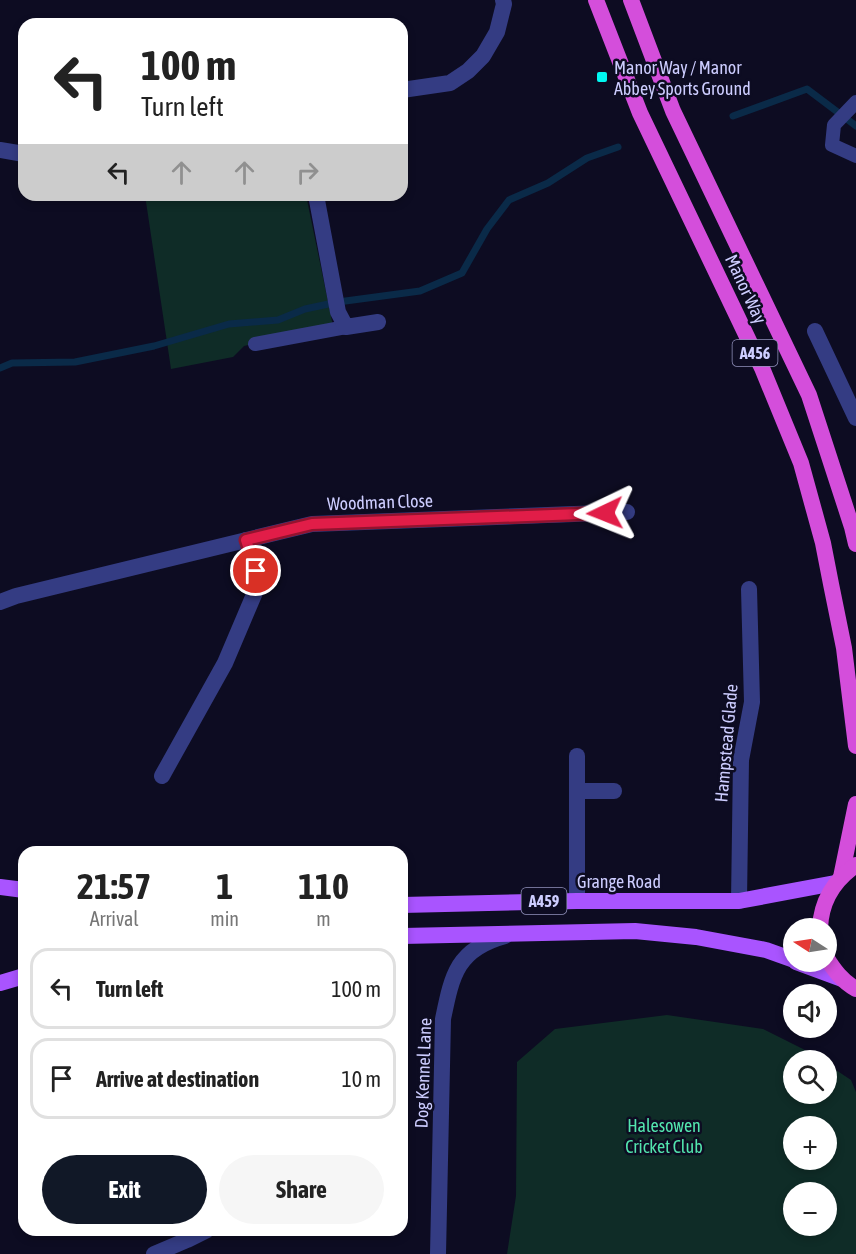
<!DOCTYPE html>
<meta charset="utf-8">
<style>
:root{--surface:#fff;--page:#f6f6f6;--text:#222;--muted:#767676;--line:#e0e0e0;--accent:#111827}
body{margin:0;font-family:"Asap Condensed",sans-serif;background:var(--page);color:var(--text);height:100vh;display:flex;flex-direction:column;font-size:22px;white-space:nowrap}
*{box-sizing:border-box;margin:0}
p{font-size:20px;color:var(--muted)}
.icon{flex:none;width:33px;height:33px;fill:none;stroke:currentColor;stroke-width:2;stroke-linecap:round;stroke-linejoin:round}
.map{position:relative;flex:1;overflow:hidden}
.sheet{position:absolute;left:18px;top:846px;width:390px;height:390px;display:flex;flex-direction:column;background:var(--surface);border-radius:18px;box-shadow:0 3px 9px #0003}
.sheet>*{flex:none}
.guide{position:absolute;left:18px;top:18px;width:390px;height:183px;border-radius:18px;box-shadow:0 3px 9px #0003;background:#fff;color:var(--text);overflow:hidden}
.needle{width:39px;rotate:282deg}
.fabs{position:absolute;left:783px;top:918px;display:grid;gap:12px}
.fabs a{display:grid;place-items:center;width:54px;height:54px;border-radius:50%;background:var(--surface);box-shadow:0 3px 9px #0003;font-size:30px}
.pin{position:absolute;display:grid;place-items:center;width:51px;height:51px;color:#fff;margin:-26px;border:3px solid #fff;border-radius:50%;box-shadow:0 2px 6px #0007}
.me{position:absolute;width:66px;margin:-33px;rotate:268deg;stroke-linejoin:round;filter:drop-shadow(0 0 4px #0008)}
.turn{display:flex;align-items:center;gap:21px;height:126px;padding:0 24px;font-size:27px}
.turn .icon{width:78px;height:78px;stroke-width:2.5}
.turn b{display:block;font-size:42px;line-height:51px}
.lanes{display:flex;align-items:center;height:57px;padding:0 24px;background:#0003;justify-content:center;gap:30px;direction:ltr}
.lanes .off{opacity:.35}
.eta{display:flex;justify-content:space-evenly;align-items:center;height:102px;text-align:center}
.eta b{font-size:36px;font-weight:700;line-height:42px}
.primary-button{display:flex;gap:12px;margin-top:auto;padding:12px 24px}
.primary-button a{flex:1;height:69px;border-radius:36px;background:var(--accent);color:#fff;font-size:24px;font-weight:700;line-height:69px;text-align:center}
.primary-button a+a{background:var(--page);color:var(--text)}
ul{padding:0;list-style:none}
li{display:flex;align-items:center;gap:18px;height:81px;margin:0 12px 9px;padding:0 12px;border:3px solid var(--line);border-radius:18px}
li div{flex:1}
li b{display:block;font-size:22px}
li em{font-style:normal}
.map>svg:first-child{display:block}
.green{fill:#0f2c27;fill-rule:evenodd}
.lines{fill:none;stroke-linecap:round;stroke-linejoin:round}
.stream{stroke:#0a2a48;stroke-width:7}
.service{stroke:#343c83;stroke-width:14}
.minor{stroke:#343c83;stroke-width:16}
.primary{stroke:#a954ff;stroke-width:16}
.trunk{stroke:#d44edb;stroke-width:16}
.route-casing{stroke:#92132f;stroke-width:15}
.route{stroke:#e11d48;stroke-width:10}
.poi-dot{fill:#00f8f1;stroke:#0d0c22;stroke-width:2}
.labels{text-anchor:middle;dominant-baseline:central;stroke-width:5;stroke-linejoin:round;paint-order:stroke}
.shield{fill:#0d0c22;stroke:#9393bd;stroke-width:1.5}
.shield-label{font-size:16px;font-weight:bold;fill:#cdcdff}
.poi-label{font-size:18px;fill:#cdcdff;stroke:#0d0c22;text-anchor:start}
.street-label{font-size:18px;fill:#cdcdff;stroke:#0d0c22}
.park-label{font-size:18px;fill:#53e5ae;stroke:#0d0c22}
</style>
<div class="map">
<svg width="856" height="1254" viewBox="0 0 856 1254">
<rect width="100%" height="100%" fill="#0d0c22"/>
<!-- green -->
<g class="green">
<path d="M 145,195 L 178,195 L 207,198 L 219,195 L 306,195 L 333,326 L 244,346 L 233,357 L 171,369 Z"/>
<path d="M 667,1015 L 763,1029 L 803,1049 L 821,1060 L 794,1060 L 794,1094 L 826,1094 L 827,1064 L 851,1080 L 856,1092 L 856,1254 L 507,1254 L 516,1196 L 517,1062 L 555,1029 ZM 794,1126 L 826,1126 L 826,1160 L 794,1160 ZM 794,1192 L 826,1192 L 826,1226 L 794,1226 Z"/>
</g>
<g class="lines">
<!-- stream -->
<g class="stream">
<path d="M 733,116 L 807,89 L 856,126"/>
<path d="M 0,368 L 12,363 L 75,362 L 154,346 L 229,324 L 278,320 L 305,309 L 338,302 L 420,291 L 462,273 L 487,229 L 509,200 L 548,183 L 587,158 L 618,147"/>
</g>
<!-- service -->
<g class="service">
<path d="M 856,102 L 834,125 L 832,145 L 856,156"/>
<path d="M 255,344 L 346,327"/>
</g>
<!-- minor -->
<g class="minor">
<path d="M 402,90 L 450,83 L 468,71 L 483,56 L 497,32 L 504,4 L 503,0"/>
<path d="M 0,150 L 24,154"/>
<path d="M 316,195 L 338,312 L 346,327 L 378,322"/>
<path d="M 815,331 L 856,418"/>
<path d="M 0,602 L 16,596 L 312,524 L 627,512"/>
<path d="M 162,776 L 225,663 L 256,590 C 259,572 252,557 246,540"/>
<path d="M 577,791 L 614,791"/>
<path d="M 577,901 L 577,756"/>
<path d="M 739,901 L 741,760 L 752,702 L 749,589"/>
<path d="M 154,1254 L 187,1240 L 207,1230"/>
<path d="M 438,1254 L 443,1019 C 452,975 457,949 505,936"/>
</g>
<!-- primary -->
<g class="primary">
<path d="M 0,887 L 24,890"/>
<path d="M 402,905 L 577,901 L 739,901 L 835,883"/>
<path d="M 402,936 L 635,931 L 696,937 L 766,950 L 794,960"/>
<path d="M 796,962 L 842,979"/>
<path d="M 0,983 L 24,976"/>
</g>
<!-- trunk -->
<g class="trunk">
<path d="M 596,0 L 640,113 L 762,368 L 801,463 L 823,543 L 831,584 L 844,648 L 856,746"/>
<path d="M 631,0 L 673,111 L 809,395 L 852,527 L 856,544"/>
<path d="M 841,877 L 856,804"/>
<path d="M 820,928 C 821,902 834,880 856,865"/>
<path d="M 826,957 C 834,970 842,981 856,989"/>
</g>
</g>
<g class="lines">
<defs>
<path id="route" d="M 256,571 L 246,540 L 312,524 L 605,513"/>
</defs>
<!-- route casing -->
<use href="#route" class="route-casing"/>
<!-- route -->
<use href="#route" class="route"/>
</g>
<!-- markers -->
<rect class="poi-dot" x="596" y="71" width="12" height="12" rx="3"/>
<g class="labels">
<!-- shield labels -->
<g class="shield">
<rect x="732.5" y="340" width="45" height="26" rx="4.5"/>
<rect x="521.5" y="888" width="45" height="26" rx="4.5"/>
</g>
<g class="shield-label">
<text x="755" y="353">A456</text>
<text x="544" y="901">A459</text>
</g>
<!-- poi labels -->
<g class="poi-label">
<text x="614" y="67">Manor Way / Manor<tspan x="614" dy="21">Abbey Sports Ground</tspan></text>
</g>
<!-- street labels -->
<g class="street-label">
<text transform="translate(746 289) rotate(65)">Manor Way</text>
<text transform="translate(380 502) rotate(-2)">Woodman Close</text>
<text transform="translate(726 743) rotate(-85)">Hampstead Glade</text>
<text x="619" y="881">Grange Road</text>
<text transform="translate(423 1073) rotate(-88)">Dog Kennel Lane</text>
</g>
<!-- park labels -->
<g class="park-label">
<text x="664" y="1125">Halesowen<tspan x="664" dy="21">Cricket Club</tspan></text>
</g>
</g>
</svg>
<div class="fabs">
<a><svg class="needle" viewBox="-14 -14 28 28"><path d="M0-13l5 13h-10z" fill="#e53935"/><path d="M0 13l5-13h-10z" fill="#767676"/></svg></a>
<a><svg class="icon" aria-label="sound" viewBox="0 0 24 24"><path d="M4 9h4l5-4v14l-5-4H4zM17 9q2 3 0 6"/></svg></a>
<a><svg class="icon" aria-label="search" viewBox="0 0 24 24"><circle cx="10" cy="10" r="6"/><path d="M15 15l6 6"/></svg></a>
<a>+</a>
<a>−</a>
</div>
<div class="pin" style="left:256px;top:571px;background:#d93025"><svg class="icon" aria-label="arrive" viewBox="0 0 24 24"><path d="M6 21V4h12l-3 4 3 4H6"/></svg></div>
<svg class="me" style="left:605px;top:513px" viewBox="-20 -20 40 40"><path d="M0-17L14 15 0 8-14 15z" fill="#e11d48" stroke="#fff" stroke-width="4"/></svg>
<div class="guide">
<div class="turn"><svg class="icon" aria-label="left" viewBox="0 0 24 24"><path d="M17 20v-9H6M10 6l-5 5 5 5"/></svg><div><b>100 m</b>Turn left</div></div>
<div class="lanes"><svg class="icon" aria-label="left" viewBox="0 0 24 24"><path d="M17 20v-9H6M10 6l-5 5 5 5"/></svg><svg class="icon off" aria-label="ahead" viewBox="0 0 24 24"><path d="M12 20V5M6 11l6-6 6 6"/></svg><svg class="icon off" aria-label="ahead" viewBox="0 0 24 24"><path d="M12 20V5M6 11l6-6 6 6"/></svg><svg class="icon off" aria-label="right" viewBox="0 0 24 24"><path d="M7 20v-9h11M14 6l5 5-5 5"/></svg></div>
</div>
<section class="sheet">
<div class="eta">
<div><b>21:57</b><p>Arrival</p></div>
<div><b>1</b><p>min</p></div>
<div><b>110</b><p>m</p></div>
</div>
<ul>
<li><svg class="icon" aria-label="left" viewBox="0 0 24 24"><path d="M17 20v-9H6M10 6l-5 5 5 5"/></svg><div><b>Turn left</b></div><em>100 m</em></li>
<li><svg class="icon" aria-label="arrive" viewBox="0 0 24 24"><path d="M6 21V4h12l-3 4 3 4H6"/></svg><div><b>Arrive at destination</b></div><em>10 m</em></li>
</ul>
<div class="primary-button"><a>Exit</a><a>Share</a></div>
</section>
</div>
